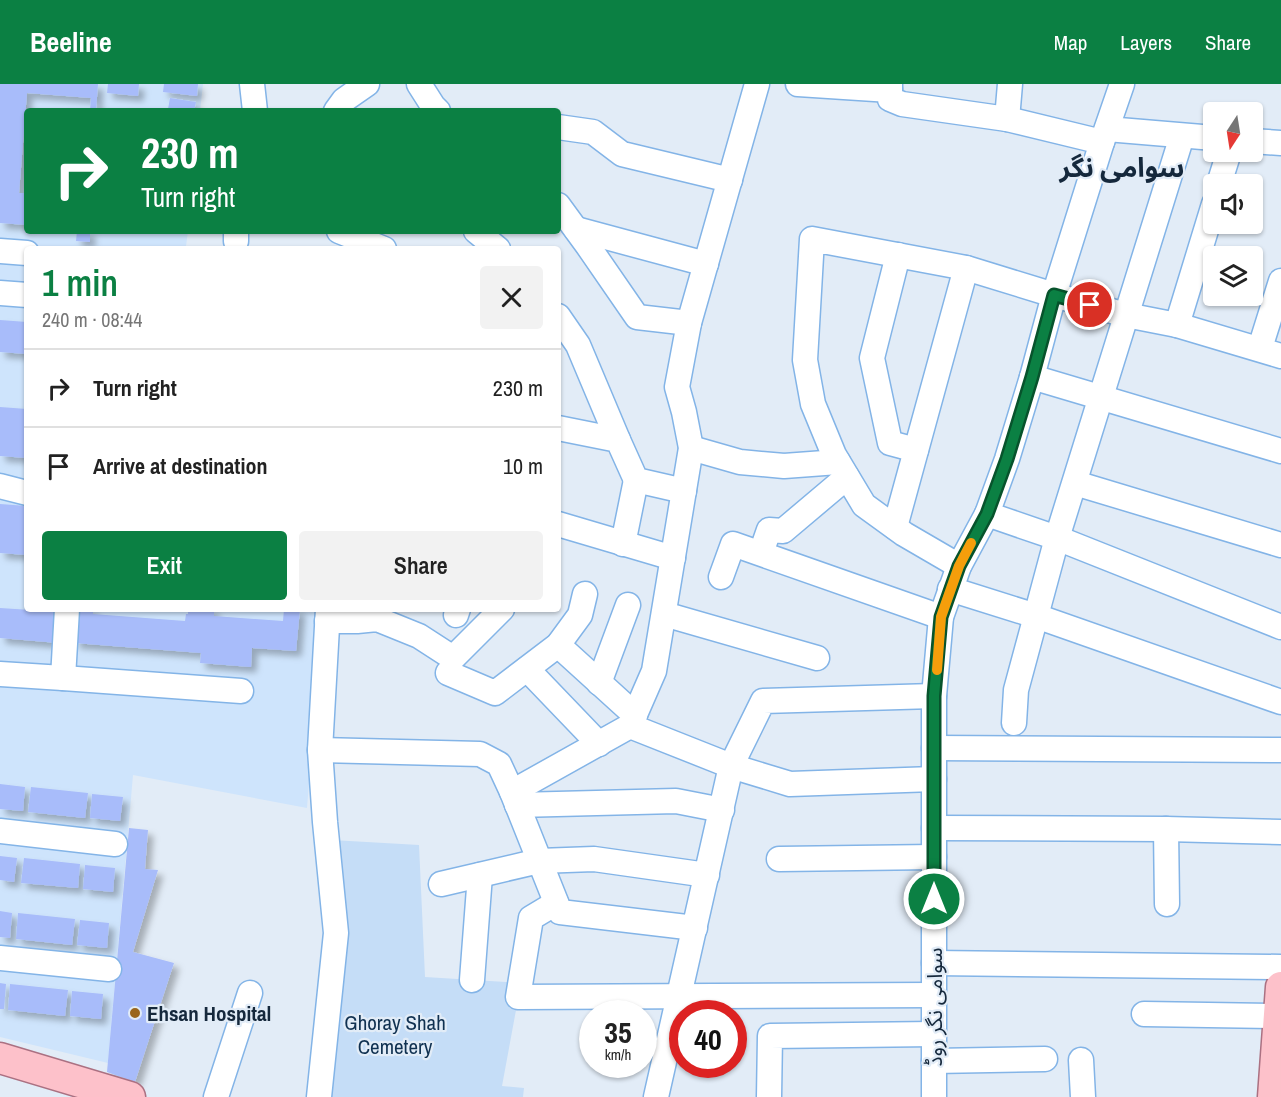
<!DOCTYPE html>
<meta charset="utf-8">
<style>
:root{--surface:#fff;--page:#f2f2f2;--text:#222;--muted:#767676;--line:#e0e0e0;--accent:#0b8043}
body{margin:0;font-family:"Archivo Narrow","Noto Sans Arabic",sans-serif;background:var(--page);color:var(--text);height:100vh;display:flex;flex-direction:column;font-size:22px;white-space:nowrap}
*{box-sizing:border-box;margin:0}
p{font-size:20px;color:var(--muted)}
.icon{flex:none;width:33px;height:33px;fill:none;stroke:currentColor;stroke-width:2;stroke-linecap:round;stroke-linejoin:round}
.map{position:relative;flex:1;overflow:hidden}
.panel{position:absolute;left:24px;top:162px;width:537px;height:366px;display:flex;flex-direction:column;background:var(--surface);border-radius:6px;box-shadow:0 2px 4px #0004}
.panel>*{flex:none}
.top-card{position:absolute;left:24px;top:24px;width:537px;height:126px;border-radius:6px;box-shadow:0 2px 4px #0004;background:#0b8043;color:#fff;overflow:hidden}
.needle{width:39px;rotate:192deg}
.fabs{position:absolute;left:1203px;top:18px;display:grid;gap:12px}
.fabs a{display:grid;place-items:center;width:60px;height:60px;border-radius:6px;background:var(--surface);box-shadow:0 2px 4px #0004;font-size:30px}
.speed{position:absolute;left:579px;top:916px;display:flex;gap:12px;font-size:30px;font-weight:700;text-align:center}
.speed>*{display:grid;place-content:center;width:78px;height:78px;border-radius:50%;background:var(--surface);box-shadow:0 2px 4px #0004;line-height:1}
.speed small{font-size:15px;font-weight:400}
.speed .limit{border:9px solid #d22;background:#fff;color:#111}
.pin{position:absolute;display:grid;place-items:center;width:51px;height:51px;color:#fff;margin:-26px;border:3px solid #fff;border-radius:50%;box-shadow:0 2px 6px #0007}
.me{position:absolute;width:66px;margin:-33px;rotate:0deg;stroke-linejoin:round;filter:drop-shadow(0 0 4px #0008)}
.turn{display:flex;align-items:center;gap:21px;height:126px;padding:0 18px;font-size:27px}
.turn .icon{width:78px;height:78px;stroke-width:2.5}
.turn b{display:block;font-size:42px;line-height:51px}
.round{display:grid;place-items:center;flex:none;width:63px;height:63px;border-radius:6px;background:var(--page)}
.overview{display:flex;align-items:center;justify-content:space-between;height:102px;padding:0 18px}
h1{font-size:36px;font-weight:600;line-height:45px;color:var(--accent)}
.action{display:flex;gap:12px;margin-top:auto;padding:12px 18px}
.action a{flex:1;height:69px;border-radius:6px;background:var(--accent);color:#fff;font-size:24px;font-weight:600;line-height:69px;text-align:center}
.action a+a{background:var(--page);color:var(--text)}
ul{padding:0;list-style:none}
li{display:flex;align-items:center;gap:18px;height:78px;padding:0 18px;border-top:2px solid var(--line)}
li div{flex:1}
li b{display:block;font-size:22px}
li em{font-style:normal}
header{display:flex;align-items:center;gap:36px;box-sizing:border-box;height:84px;padding:0 30px;background:var(--accent);color:#fff}
header strong{font-size:28px}
nav{display:flex;gap:33px;margin-inline-start:auto;font-size:21px}
.map>svg:first-child{display:block}
.built{fill:#cee4fc}
.green{fill:#c5ddf7}
.building{fill:#a8bcfa;filter:url(#shadow)}
.lines{fill:none;stroke-linecap:round;stroke-linejoin:round}
.minor-casing{stroke:#83b4e7;stroke-width:27}
.major-casing{stroke:#ab7182;stroke-width:33}
.minor{stroke:#fff;stroke-width:24}
.major{stroke:#fdc1ca;stroke-width:30}
.route-casing{stroke:#07532c;stroke-width:15}
.route{stroke:#0b8043;stroke-width:10}
.slow{stroke:#f59e0b;stroke-width:10}
.poi-dot{fill:#9a661c;stroke:#e2ecf7;stroke-width:2}
.labels{text-anchor:middle;dominant-baseline:central;stroke-width:4.5;stroke-linejoin:round;paint-order:stroke}
.street-label{font-size:21px;fill:#15283c;stroke:#e2ecf7}
.poi-label{font-size:21px;font-weight:bold;fill:#15283c;stroke:#e2ecf7;text-anchor:start}
.park-label{font-size:21px;fill:#103151;stroke:#e2ecf7}
.district-label{font-size:27px;font-weight:bold;fill:#15283c;stroke:#e2ecf7}
</style>
<header>
<strong>Beeline</strong>
<nav><a>Map</a><a>Layers</a><a>Share</a></nav>
</header>
<div class="map">
<svg width="1281" height="1013" viewBox="0 0 1281 1013">
<defs>
<filter id="shadow"><feDropShadow dx="5.5" dy="5.5" stdDeviation="3" flood-color="#0004"/></filter>
</defs>
<rect width="100%" height="100%" fill="#e2ecf7"/>
<!-- built -->
<path class="built" d="M 0,0 L 203,0 L 200,27 L 27,27 L 27,147 L 188,147 L 186,162 L 198,165 L 27,165 L 27,525 L 323,525 L 307,724 L 133,691 L 108,979 L 0,953 Z"/>
<!-- green -->
<path class="green" d="M 332,756 L 419,761 L 425,893 L 521,899 L 502,1002 L 524,1004 L 523,1013 L 324,1013 Z"/>
<!-- building -->
<g class="building">
<path d="M 0,0 L 98,0 L 96,27 L 90,27 L 91,14 L 27,9 L 19,109 L 27,109 L 27,141 L 0,139 Z"/>
<path d="M 108,0 L 139,0 L 138,12 L 107,9 Z"/>
<path d="M 164,0 L 198,0 L 197,12 L 163,8 Z"/>
<path d="M 170,14 L 196,18 L 194,27 L 177,27 L 168,25 Z"/>
<path d="M 77,147 L 90,147 L 90,158 L 76,157 Z"/>
<path d="M 0,236 L 27,238 L 27,270 L 0,268 Z"/>
<path d="M 0,323 L 27,325 L 27,374 L 0,372 Z"/>
<path d="M 0,420 L 27,422 L 27,471 L 0,469 Z"/>
<path d="M 0,524 L 46,527 L 46,525 L 61,525 L 58,559 L 0,554 Z"/>
<path d="M 77,525 L 93,525 L 93,530 L 185,537 L 186,530 L 188,530 L 188,525 L 214,525 L 214,532 L 283,537 L 284,525 L 300,525 L 296,567 L 252,564 L 251,583 L 200,579 L 201,569 L 74,559 Z"/>
<path d="M 0,700 L 25,703 L 23,727 L 0,725 Z"/>
<path d="M 31,703 L 88,709 L 85,734 L 28,728 Z"/>
<path d="M 92,710 L 123,713 L 120,737 L 90,734 Z"/>
<path d="M 129,744 L 148,746 L 145,785 L 158,786 L 133,868 L 174,879 L 135,998 L 107,988 Z"/>
<path d="M 0,772 L 17,774 L 14,798 L 0,796 Z"/>
<path d="M 24,774 L 80,780 L 78,804 L 21,799 Z"/>
<path d="M 85,781 L 115,784 L 113,808 L 83,805 Z"/>
<path d="M 0,827 L 12,829 L 10,854 L 0,853 Z"/>
<path d="M 18,829 L 75,835 L 72,861 L 16,855 Z"/>
<path d="M 80,836 L 109,839 L 107,864 L 77,861 Z"/>
<path d="M 0,899 L 6,900 L 4,925 L 0,925 Z"/>
<path d="M 10,900 L 68,906 L 65,932 L 8,926 Z"/>
<path d="M 72,907 L 103,910 L 101,935 L 70,932 Z"/>
</g>
<g class="lines">
<defs>
<g id="minor">
<path d="M 252,0 L 255,27"/>
<path d="M 419,0 L 433,22 L 438,27"/>
<path d="M 798,0 L 890,6"/>
<path d="M 890,0 L 890,15 L 902,20 L 1007,35 L 1102,58"/>
<path d="M 336,27 L 344,16 L 367,0"/>
<path d="M 1007,35 L 1010,0"/>
<path d="M 558,43 L 593,48 L 622,70 L 730,96"/>
<path d="M 1107,45 L 1214,54"/>
<path d="M 1252,57 L 1281,59"/>
<path d="M 1219,100 L 1229,68"/>
<path d="M 558,121 L 588,162 L 637,233 L 689,239"/>
<path d="M 576,145 L 706,180"/>
<path d="M 236,147 L 236,157"/>
<path d="M 339,147 L 384,165"/>
<path d="M 476,147 L 498,165"/>
<path d="M 0,167 L 27,169"/>
<path d="M 898,171 L 872,274 L 890,359 L 916,366"/>
<path d="M 0,209 L 27,211"/>
<path d="M 558,232 L 578,261 L 618,356"/>
<path d="M 1177,241 L 1214,120"/>
<path d="M 1260,264 L 1281,197"/>
<path d="M 1032,293 L 1281,367"/>
<path d="M 558,344 L 618,356 L 636,396 L 684,407"/>
<path d="M 691,364 L 740,378 L 784,382 L 838,378"/>
<path d="M 1075,399 L 1281,461"/>
<path d="M 0,402 L 27,409"/>
<path d="M 987,430 L 1057,454 L 1281,543"/>
<path d="M 558,440 L 673,474"/>
<path d="M 895,443 L 966,184"/>
<path d="M 623,460 L 636,396"/>
<path d="M 761,469 L 769,446 L 783,447 L 847,393"/>
<path d="M 959,482 L 904,450 L 864,421 L 834,371 L 813,320 L 805,276 L 812,155 L 966,184 L 1054,211 L 1126,231 L 1177,241 L 1281,272"/>
<path d="M 721,493 L 733,460 L 941,533"/>
<path d="M 950,505 L 1036,532 L 1281,618"/>
<path d="M 664,530 L 817,574"/>
<path d="M 456,531 L 458,525"/>
<path d="M 327,537 L 357,537 L 377,535 L 419,552 L 453,574 L 502,525"/>
<path d="M 558,561 L 635,631"/>
<path d="M 527,585 L 599,660"/>
<path d="M 448,589 L 495,609 L 558,561 L 580,531 L 585,510"/>
<path d="M 0,590 L 63,594 L 67,525"/>
<path d="M 63,594 L 241,607"/>
<path d="M 599,599 L 628,521"/>
<path d="M 1014,639 L 1016,606 L 1057,454 L 1182,52"/>
<path d="M 630,642 L 731,682 L 790,700 L 934,695"/>
<path d="M 934,664 L 1281,666"/>
<path d="M 320,666 L 480,670 L 499,680 L 512,708"/>
<path d="M 517,721 L 676,717 L 722,726"/>
<path d="M 934,744 L 1166,745 L 1281,748"/>
<path d="M 1166,745 L 1167,820"/>
<path d="M 0,747 L 115,760"/>
<path d="M 779,775 L 934,773"/>
<path d="M 441,800 L 539,777 L 594,775 L 707,791"/>
<path d="M 556,819 L 531,834 L 518,913 L 934,911"/>
<path d="M 695,844 L 560,828 L 512,708 L 630,642 L 654,587 L 691,364 L 684,328 L 677,303 L 689,239 L 757,0"/>
<path d="M 0,874 L 109,885"/>
<path d="M 934,879 L 1281,883"/>
<path d="M 472,896 L 480,791"/>
<path d="M 1144,930 L 1278,932"/>
<path d="M 1081,976 L 1083,1013"/>
<path d="M 934,977 L 1045,975"/>
<path d="M 216,1013 L 250,909"/>
<path d="M 319,1013 L 336,849 L 325,738 L 320,666 L 328,525"/>
<path d="M 656,1013 L 731,682 L 763,617 L 934,612"/>
<path d="M 769,1013 L 770,952 L 934,950"/>
<path d="M 934,1013 L 934,612 L 941,533 L 959,482 L 987,430 L 1007,375 L 1032,293 L 1054,211 L 1102,58 L 1122,0"/>
</g>
<g id="major">
<path d="M 0,974 L 130,1013"/>
<path d="M 1273,1013 L 1281,903"/>
</g>
</defs>
<!-- minor casing -->
<use href="#minor" class="minor-casing"/>
<!-- major casing -->
<use href="#major" class="major-casing"/>
<!-- minor -->
<use href="#minor" class="minor"/>
<!-- major -->
<use href="#major" class="major"/>
</g>
<g class="lines">
<defs>
<path id="route" d="M 934,815 L 934,612 L 941,533 L 959,482 L 987,430 L 1007,375 L 1032,293 L 1054,211 L 1090,221"/>
</defs>
<!-- route casing -->
<use href="#route" class="route-casing"/>
<!-- route -->
<use href="#route" class="route"/>
<!-- slow -->
<path class="slow" d="M 937,586 L 941,533 L 959,482 L 971,459"/>
</g>
<!-- markers -->
<circle class="poi-dot" cx="135" cy="929" r="6"/>
<g class="labels">
<!-- street labels -->
<g class="street-label">
<text transform="translate(934 923) rotate(-90)">سوامی نگر روڈ</text>
</g>
<!-- poi labels -->
<g class="poi-label">
<text x="147" y="929">Ehsan Hospital</text>
</g>
<!-- park labels -->
<g class="park-label">
<text x="395" y="938">Ghoray Shah<tspan x="395" dy="24">Cemetery</tspan></text>
</g>
<!-- district labels -->
<g class="district-label">
<text x="1122" y="83">سوامی نگر</text>
</g>
</g>
</svg>
<div class="fabs">
<a><svg class="needle" viewBox="-14 -14 28 28"><path d="M0-13l5 13h-10z" fill="#e53935"/><path d="M0 13l5-13h-10z" fill="#767676"/></svg></a>
<a><svg class="icon" aria-label="sound" viewBox="0 0 24 24"><path d="M4 9h4l5-4v14l-5-4H4zM17 9q2 3 0 6"/></svg></a>
<a><svg class="icon" aria-label="layers" viewBox="0 0 24 24"><path d="M12 4l9 5-9 5-9-5zM3 14l9 5 9-5"/></svg></a>
</div>
<div class="speed"><div>35<small>km/h</small></div><div class="limit">40</div></div>
<div class="pin" style="left:1090px;top:221px;background:#d93025"><svg class="icon" aria-label="arrive" viewBox="0 0 24 24"><path d="M6 21V4h12l-3 4 3 4H6"/></svg></div>
<svg class="me" style="left:934px;top:815px" viewBox="-20 -20 40 40"><circle r="17" fill="#0b8043" stroke="#fff" stroke-width="3"/><path d="M0-11L8 9 0 5-8 9z" fill="#fff"/></svg>
<div class="top-card">
<div class="turn"><svg class="icon" aria-label="right" viewBox="0 0 24 24"><path d="M7 20v-9h11M14 6l5 5-5 5"/></svg><div><b>230 m</b>Turn right</div></div>
</div>
<section class="panel">
<div class="overview"><div><h1>1 min</h1><p>240 m · 08:44</p></div><a class="round"><svg class="icon" aria-label="close" viewBox="0 0 24 24"><path d="M6 6l12 12M18 6L6 18"/></svg></a></div>
<ul>
<li><svg class="icon" aria-label="right" viewBox="0 0 24 24"><path d="M7 20v-9h11M14 6l5 5-5 5"/></svg><div><b>Turn right</b></div><em>230 m</em></li>
<li><svg class="icon" aria-label="arrive" viewBox="0 0 24 24"><path d="M6 21V4h12l-3 4 3 4H6"/></svg><div><b>Arrive at destination</b></div><em>10 m</em></li>
</ul>
<div class="action"><a>Exit</a><a>Share</a></div>
</section>
</div>
